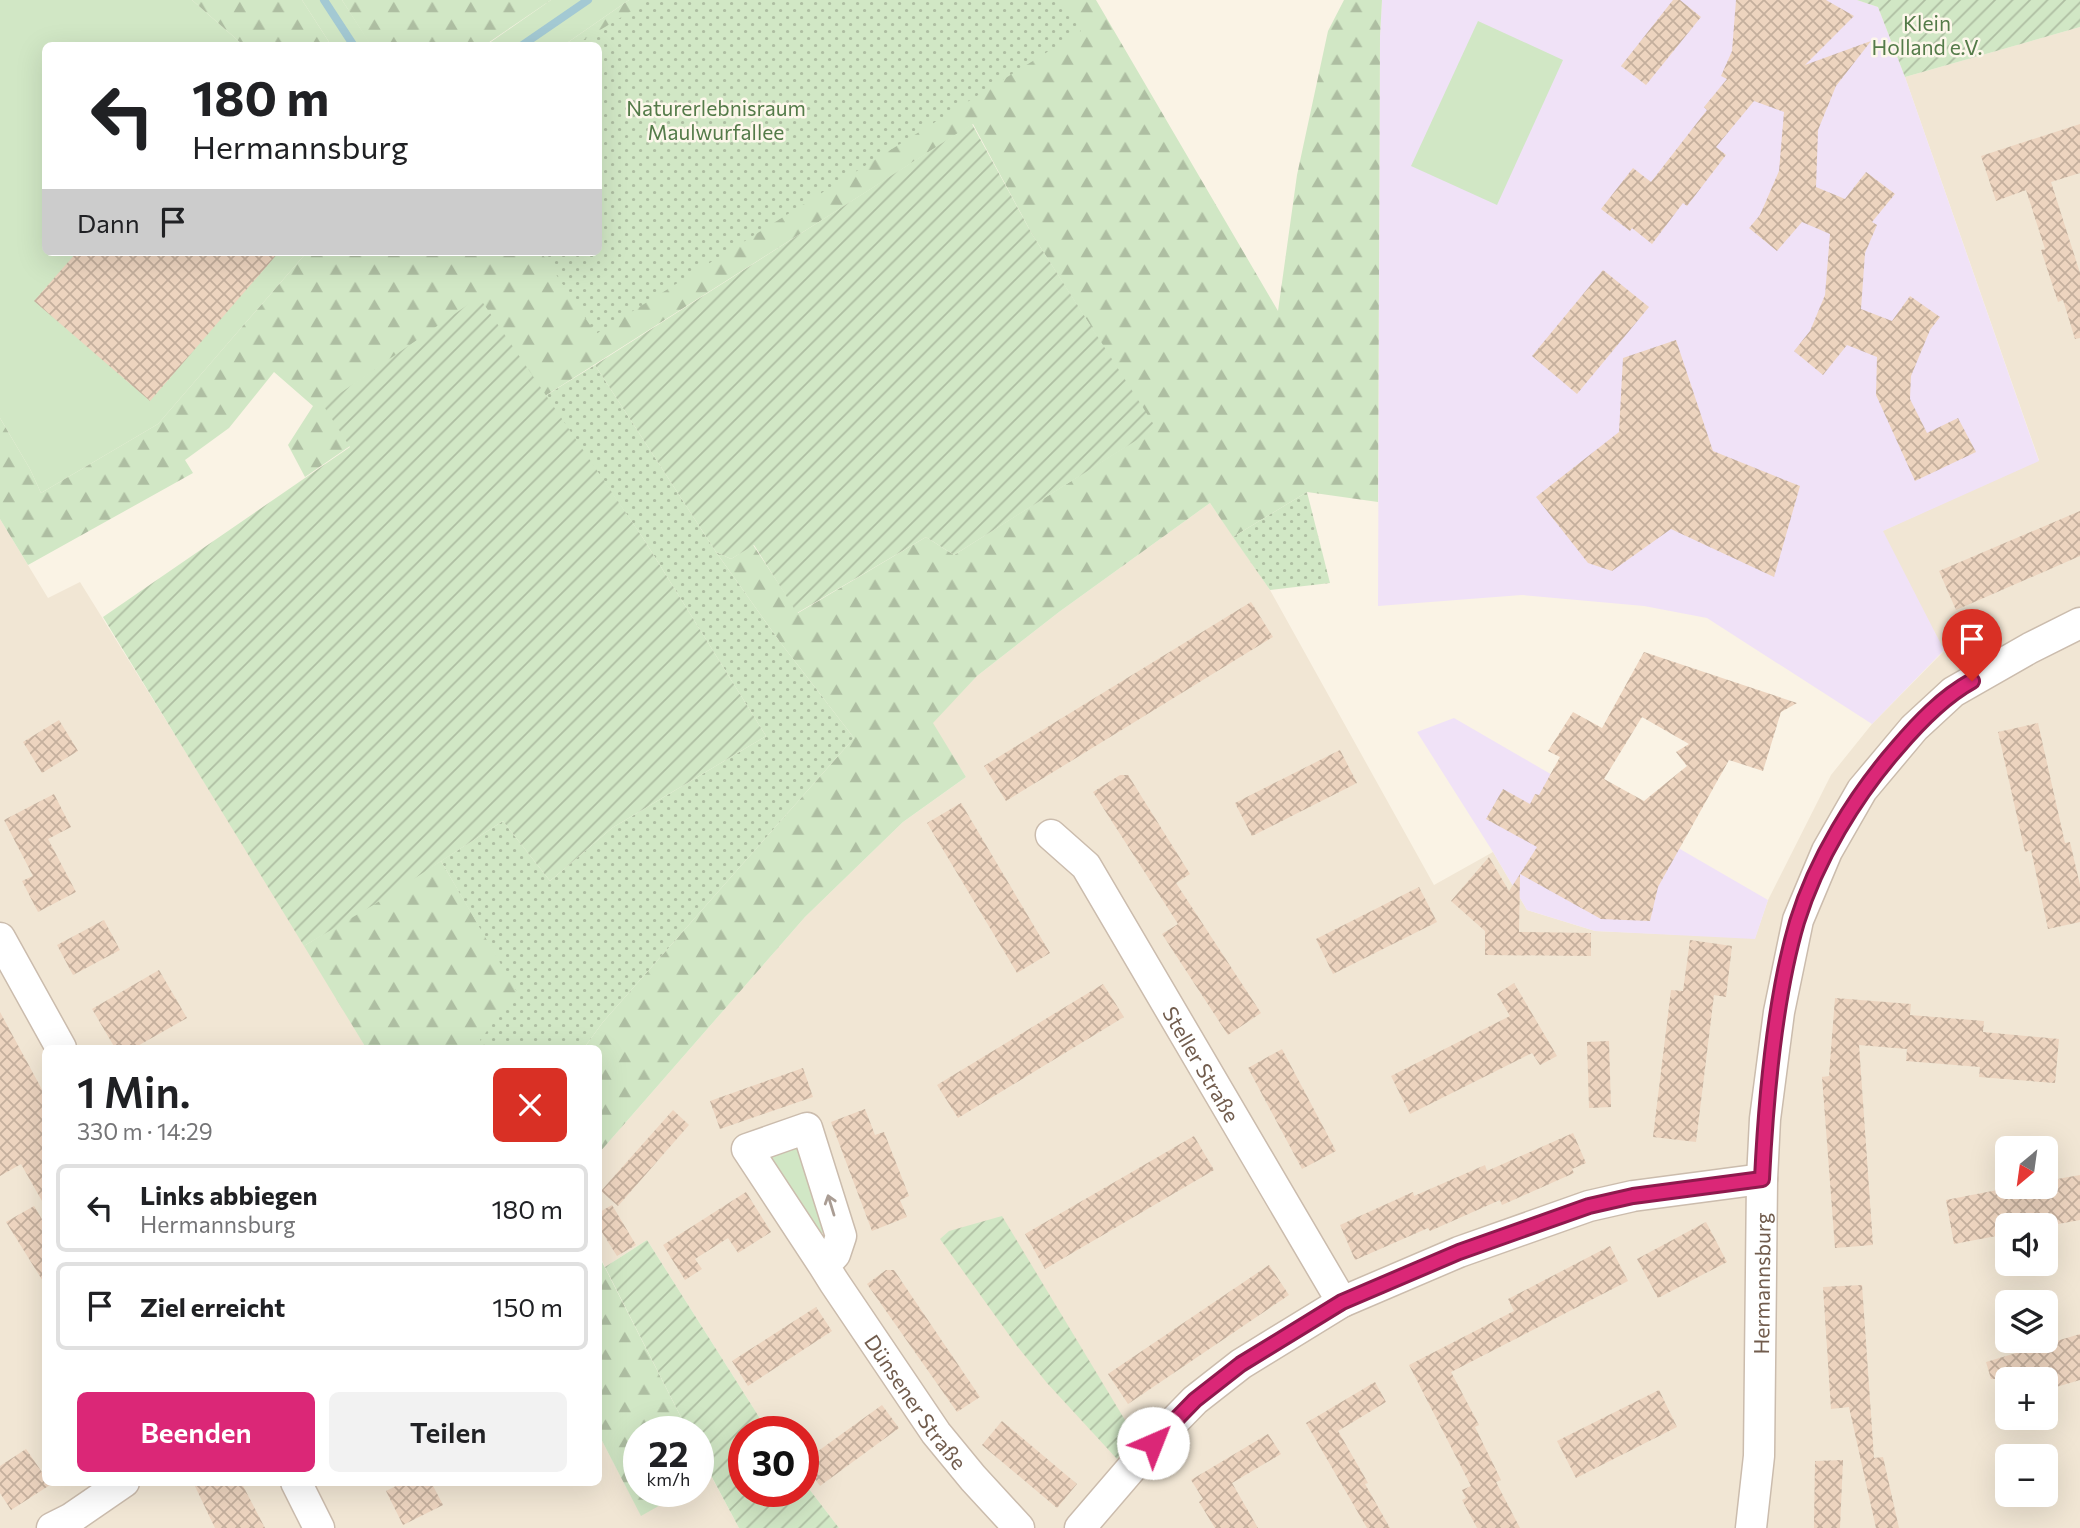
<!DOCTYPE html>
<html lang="de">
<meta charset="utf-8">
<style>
:root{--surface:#fff;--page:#f2f2f2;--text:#202124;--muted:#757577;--line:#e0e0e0;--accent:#db2777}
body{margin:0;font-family:Commissioner,sans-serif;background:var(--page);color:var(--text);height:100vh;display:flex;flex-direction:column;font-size:26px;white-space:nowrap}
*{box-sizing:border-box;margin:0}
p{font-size:23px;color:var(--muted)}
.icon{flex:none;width:38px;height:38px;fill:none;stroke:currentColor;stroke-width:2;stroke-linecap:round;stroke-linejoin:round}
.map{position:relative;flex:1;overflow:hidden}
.details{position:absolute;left:42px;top:1045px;width:560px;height:441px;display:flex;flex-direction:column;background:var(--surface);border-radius:10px;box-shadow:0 7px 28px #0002}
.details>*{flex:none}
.guide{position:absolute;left:42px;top:42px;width:560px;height:214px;border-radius:10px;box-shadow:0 7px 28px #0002;background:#fff;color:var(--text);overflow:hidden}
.needle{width:46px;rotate:209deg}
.tools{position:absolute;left:1995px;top:1136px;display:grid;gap:14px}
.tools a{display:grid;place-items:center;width:63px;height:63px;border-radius:10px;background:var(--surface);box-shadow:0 7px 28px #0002;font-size:35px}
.speed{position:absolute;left:623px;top:1416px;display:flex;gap:14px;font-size:35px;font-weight:700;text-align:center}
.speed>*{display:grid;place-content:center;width:91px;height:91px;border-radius:50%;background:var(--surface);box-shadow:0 7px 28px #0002;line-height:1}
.speed small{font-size:18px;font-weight:400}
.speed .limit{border:10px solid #d22;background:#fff;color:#111}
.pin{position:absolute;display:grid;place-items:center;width:60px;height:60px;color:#fff;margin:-72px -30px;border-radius:50% 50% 50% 0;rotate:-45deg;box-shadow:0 0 7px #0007}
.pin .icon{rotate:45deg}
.me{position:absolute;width:77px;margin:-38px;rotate:44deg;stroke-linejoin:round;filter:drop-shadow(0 0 5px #0008)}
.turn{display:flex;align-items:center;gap:24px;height:147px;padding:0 35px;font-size:32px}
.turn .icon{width:91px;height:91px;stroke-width:2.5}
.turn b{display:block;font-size:49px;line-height:60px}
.then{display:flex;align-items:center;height:66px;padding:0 35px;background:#0003;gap:14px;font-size:26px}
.round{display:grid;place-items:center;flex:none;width:74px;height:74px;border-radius:10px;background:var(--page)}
.head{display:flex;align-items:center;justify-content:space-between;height:119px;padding:0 35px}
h1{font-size:42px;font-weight:600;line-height:52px}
.button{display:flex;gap:14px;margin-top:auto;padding:14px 35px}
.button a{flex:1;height:80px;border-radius:10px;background:var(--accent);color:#fff;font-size:28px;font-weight:600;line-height:80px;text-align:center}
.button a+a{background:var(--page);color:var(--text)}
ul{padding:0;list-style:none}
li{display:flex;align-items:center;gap:21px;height:88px;margin:0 14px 10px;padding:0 21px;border:4px solid var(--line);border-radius:10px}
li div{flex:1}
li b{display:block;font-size:26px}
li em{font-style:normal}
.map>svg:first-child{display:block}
.residential{fill:#f1e6d4;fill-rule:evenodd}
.education{fill:#f0e2f7}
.grass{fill:#d1e7c5}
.forest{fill:url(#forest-firs)}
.park{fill:url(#park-dots)}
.garden{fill:url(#garden-furrows)}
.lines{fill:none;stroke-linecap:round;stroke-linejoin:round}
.stream{stroke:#a3c9d3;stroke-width:8}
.building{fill:url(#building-cross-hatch);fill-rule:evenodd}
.minor-casing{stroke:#cbbcad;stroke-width:33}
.minor{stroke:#fff;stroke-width:30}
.oneway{stroke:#aa9d94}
.route-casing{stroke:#8e194d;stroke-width:18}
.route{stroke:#db2777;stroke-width:12}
.labels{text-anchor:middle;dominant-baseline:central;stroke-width:5;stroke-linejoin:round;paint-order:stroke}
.park-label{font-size:21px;fill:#547b49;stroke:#fdf7eb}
.street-label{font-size:21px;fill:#715c4d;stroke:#fdf7eb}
</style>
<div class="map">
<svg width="2080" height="1528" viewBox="0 0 2080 1528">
<defs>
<pattern id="forest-firs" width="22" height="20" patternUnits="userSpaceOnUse" patternTransform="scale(1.75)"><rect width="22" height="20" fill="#d1e7c5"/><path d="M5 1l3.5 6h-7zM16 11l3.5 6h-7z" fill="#aebea2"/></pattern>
<pattern id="park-dots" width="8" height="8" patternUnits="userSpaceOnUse" patternTransform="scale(1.75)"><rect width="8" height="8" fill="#d1e7c5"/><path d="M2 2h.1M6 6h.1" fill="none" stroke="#aebea2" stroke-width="1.8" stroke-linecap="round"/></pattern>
<pattern id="garden-furrows" width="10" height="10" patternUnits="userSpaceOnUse" patternTransform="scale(1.75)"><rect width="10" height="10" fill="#d1e7c5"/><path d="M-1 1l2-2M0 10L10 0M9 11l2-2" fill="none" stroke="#aebea2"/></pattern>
<pattern id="building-cross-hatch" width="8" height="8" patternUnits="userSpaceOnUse" patternTransform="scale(1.75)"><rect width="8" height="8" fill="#edd4bf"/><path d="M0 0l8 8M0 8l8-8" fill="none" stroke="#c4af9d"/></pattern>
</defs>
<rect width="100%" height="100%" fill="#faf3e5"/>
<!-- residential -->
<g class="residential">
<path d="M 2080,27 L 2080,1528 L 839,1528 L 803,1481 L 803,1432 L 768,1431 L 647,1240 L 605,1267 L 599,1254 L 599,1153 L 805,917 L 903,822 L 966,777 L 932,723 L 977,676 L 1059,612 L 1210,503 L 1270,590 L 1434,885 L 1493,852 L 1527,910 L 1595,931 L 1755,938 L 1768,900 L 1831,775 L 1872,724 L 1944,651 L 1882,531 L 2039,460 L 1905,77 ZM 2007,1148 L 2046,1148 L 2046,1186 L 2007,1186 ZM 2007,1225 L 2046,1225 L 2046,1264 L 2007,1264 ZM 2007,1302 L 2046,1302 L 2046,1340 L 2007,1340 ZM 2007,1379 L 2046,1379 L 2046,1418 L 2007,1418 ZM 2007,1456 L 2046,1456 L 2046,1494 L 2007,1494 Z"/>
<path d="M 0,519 L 48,598 L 80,582 L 300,936 L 366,1048 L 46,1048 L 46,1482 L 598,1482 L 599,1435 L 641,1515 L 685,1491 L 698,1491 L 698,1484 L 711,1476 L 739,1528 L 0,1528 Z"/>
</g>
<!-- education -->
<g class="education">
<path d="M 1382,0 L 1857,0 L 1878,7 L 1905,77 L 2039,461 L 1883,531 L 1944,650 L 1872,724 L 1707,618 L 1644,606 L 1522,595 L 1378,606 L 1380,36 Z"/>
<path d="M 1454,718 L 1768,900 L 1755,939 L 1595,931 L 1527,910 L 1493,852 L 1417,732 Z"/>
</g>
<!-- grass -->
<g class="grass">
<path d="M 0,0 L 192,0 L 243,45 L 46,46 L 46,252 L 307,252 L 158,424 L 41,493 L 30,469 L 0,418 Z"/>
<path d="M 302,0 L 342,0 L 371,45 L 331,45 Z"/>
<path d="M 551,0 L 629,0 L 564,45 L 485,46 Z"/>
<path d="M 1478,21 L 1563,60 L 1497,205 L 1411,166 Z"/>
<path d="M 797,1140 L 827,1227 L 820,1236 L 765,1153 Z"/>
</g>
<!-- forest -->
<g class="forest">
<path d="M 192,0 L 302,0 L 331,45 L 243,45 Z"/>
<path d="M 342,0 L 551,0 L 485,45 L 371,46 Z"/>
<path d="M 629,0 L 1096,0 L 1278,311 L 1297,175 L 1328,31 L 1344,0 L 1382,0 L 1380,36 L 1378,502 L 1307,492 L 1233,537 L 1210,503 L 1059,612 L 977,676 L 933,723 L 966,777 L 903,822 L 805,917 L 599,1153 L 598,1048 L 584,1048 L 603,1022 L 854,738 L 780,642 L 716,552 L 731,559 L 753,545 L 798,613 L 926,537 L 954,555 L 1155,428 L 1032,234 L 973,124 L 545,396 L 479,298 L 324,405 L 350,446 L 305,477 L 288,445 L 313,406 L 274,372 L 229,428 L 185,460 L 193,473 L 28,565 L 0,519 L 0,418 L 30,469 L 41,493 L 158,424 L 307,252 L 598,252 L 598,46 L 564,45 Z"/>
<path d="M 441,861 L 518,992 L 481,1040 L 488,1048 L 366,1048 L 304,946 Z"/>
<path d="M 598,1254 L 688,1431 L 639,1432 L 639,1491 L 685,1491 L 641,1516 L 599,1435 Z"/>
</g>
<!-- park -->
<g class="park">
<path d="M 650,0 L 1063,0 L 1081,31 L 596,334 L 541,252 L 598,252 L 598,46 L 575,45 Z"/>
<path d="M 595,365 L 716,552 L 780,642 L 854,738 L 603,1022 L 584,1048 L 488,1048 L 480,1040 L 517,992 L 441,861 L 503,821 L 550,881 L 612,828 L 766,736 L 643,538 L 545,396 Z"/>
<path d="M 1307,492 L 1330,583 L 1270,590 L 1233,537 Z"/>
</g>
<!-- garden -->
<g class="garden">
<path d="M 1857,0 L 2080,0 L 2080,27 L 1905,77 L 1878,7 Z"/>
<path d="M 972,124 L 1032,234 L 1156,428 L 954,555 L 926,537 L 797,613 L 754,545 L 731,559 L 716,552 L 595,365 Z"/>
<path d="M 479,297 L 643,538 L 766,736 L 612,828 L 550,881 L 503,821 L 375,904 L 304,946 L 103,617 L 350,447 L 323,405 Z"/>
<path d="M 1002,1216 L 1134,1435 L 1117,1459 L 1047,1383 L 1017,1346 L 940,1239 L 949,1231 Z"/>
<path d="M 647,1240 L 768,1431 L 744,1432 L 744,1491 L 803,1491 L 803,1481 L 839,1528 L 739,1528 L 698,1451 L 698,1432 L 688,1431 L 605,1267 Z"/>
</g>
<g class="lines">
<!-- stream -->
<g class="stream">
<path d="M 324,0 L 354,46"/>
<path d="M 521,46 L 588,0"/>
</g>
</g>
<!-- building -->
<g class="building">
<path d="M 1673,0 L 1680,0 L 1701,17 L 1646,85 L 1621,66 Z"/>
<path d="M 1736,0 L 1826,0 L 1854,16 L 1805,65 L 1871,41 L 1836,86 L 1818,130 L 1816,187 L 1845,199 L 1866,172 L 1895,194 L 1872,222 L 1877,225 L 1865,253 L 1861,309 L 1892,321 L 1910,296 L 1940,317 L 1930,330 L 1911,376 L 1910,399 L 1927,433 L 1958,418 L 1976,452 L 1915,481 L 1876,395 L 1877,357 L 1847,345 L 1823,375 L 1794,351 L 1810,331 L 1825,295 L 1830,234 L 1802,222 L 1777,251 L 1749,228 L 1760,215 L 1779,171 L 1784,112 L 1754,101 L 1716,147 L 1726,155 L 1687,206 L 1683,203 L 1652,244 L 1632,228 L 1630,231 L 1601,209 L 1633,168 L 1651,182 L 1707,110 L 1704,107 L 1727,79 L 1721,76 L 1732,51 Z"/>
<path d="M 2080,124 L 2080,173 L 2051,182 L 2080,273 L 2080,338 L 2075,339 L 2063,300 L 2058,302 L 2041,250 L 2045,249 L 2026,190 L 1996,201 L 1981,156 Z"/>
<path d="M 77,252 L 279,252 L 150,401 L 34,301 Z"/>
<path d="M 1603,270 L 1649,307 L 1577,394 L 1532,356 Z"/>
<path d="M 1676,340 L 1713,451 L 1800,486 L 1774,577 L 1671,529 L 1612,571 L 1588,563 L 1536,497 L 1619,432 L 1623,358 Z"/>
<path d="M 2080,511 L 2080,556 L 1956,610 L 1939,571 Z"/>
<path d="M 1251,602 L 1273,637 L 1006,801 L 984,766 Z"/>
<path d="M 1644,652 L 1797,703 L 1781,712 L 1763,771 L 1729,760 L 1658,887 L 1650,921 L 1601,919 L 1520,874 L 1537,847 L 1486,819 L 1503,789 L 1530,804 L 1535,794 L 1539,795 L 1560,757 L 1548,751 L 1573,712 L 1602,728 ZM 1642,717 L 1689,744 L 1676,752 L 1687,766 L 1644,801 L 1604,779 Z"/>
<path d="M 59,720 L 78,751 L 42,773 L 23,742 Z"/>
<path d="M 2038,723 L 2065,843 L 2070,842 L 2080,885 L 2080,922 L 2048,929 L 2031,850 L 2025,852 L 1998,732 Z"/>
<path d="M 1340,750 L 1357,783 L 1252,836 L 1235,803 Z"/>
<path d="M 1120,775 L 1128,775 L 1190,874 L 1176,883 L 1261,1013 L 1228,1035 L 1162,934 L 1178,924 L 1093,792 Z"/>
<path d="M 54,794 L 71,827 L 48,839 L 76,892 L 38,912 L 22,881 L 33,876 L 4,820 Z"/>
<path d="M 961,803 L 1050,953 L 1017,973 L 927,823 Z"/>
<path d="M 1489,857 L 1509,891 L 1520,874 L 1519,932 L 1591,933 L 1591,956 L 1485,955 L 1485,931 L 1451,901 Z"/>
<path d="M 1419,887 L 1437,922 L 1333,974 L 1316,939 Z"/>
<path d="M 104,920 L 120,950 L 73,975 L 57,945 Z"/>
<path d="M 1690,940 L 1732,946 L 1726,997 L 1714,995 L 1696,1142 L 1653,1137 L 1671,990 L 1683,991 Z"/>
<path d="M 159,970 L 187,1018 L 134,1048 L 115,1048 L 92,1009 Z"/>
<path d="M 1514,983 L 1557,1056 L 1540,1065 L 1532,1053 L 1410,1114 L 1391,1076 L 1510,1016 L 1497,994 Z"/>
<path d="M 1103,984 L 1124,1017 L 958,1118 L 937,1085 Z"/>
<path d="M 1835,998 L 1911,1004 L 1910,1015 L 1984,1021 L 1983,1032 L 2059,1039 L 2055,1083 L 1979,1077 L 1980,1067 L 1906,1061 L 1907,1049 L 1859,1045 L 1873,1245 L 1835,1248 L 1822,1077 L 1829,1076 Z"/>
<path d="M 0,1012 L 46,1097 L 46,1208 L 21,1164 L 0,1176 Z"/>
<path d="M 1609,1041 L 1611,1107 L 1589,1108 L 1587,1042 Z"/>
<path d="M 1282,1049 L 1336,1151 L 1302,1169 L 1248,1068 Z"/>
<path d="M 803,1068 L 813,1097 L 720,1129 L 710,1101 Z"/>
<path d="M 865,1109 L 875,1135 L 884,1132 L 909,1196 L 900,1200 L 907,1217 L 872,1231 L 831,1122 Z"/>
<path d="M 673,1110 L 689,1125 L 618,1206 L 601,1191 Z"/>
<path d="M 1573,1133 L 1586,1163 L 1572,1169 L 1574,1173 L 1502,1205 L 1500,1200 L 1430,1231 L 1428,1228 L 1355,1260 L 1340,1225 L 1413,1192 L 1414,1196 L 1485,1165 L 1487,1171 Z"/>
<path d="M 1194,1136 L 1214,1170 L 1045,1269 L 1025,1234 Z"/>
<path d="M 2080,1175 L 2080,1220 L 2053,1225 L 2007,1225 L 2007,1234 L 1954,1244 L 1946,1200 L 2018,1186 L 2046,1186 L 2046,1181 Z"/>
<path d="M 746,1192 L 771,1232 L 738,1253 L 728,1238 L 695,1259 L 702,1269 L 685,1280 L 663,1245 Z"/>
<path d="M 612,1205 L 636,1245 L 617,1256 L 598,1226 L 598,1213 Z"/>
<path d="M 34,1206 L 46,1226 L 46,1286 L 6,1222 Z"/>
<path d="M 1706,1222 L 1727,1262 L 1658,1298 L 1637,1259 Z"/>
<path d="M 1610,1246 L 1628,1281 L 1451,1372 L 1479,1425 L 1475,1427 L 1501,1480 L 1496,1482 L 1520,1528 L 1477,1528 L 1462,1500 L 1466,1498 L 1462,1490 L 1471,1486 L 1409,1365 L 1514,1311 L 1508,1299 Z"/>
<path d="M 1269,1265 L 1289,1295 L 1128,1404 L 1108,1374 Z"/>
<path d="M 886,1270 L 894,1270 L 980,1397 L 957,1412 L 867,1284 Z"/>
<path d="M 1862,1285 L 1874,1458 L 1883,1457 L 1899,1528 L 1876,1528 L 1849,1407 L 1831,1409 L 1823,1287 Z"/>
<path d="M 816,1307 L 832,1331 L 748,1386 L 732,1361 Z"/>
<path d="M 2080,1334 L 2080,1380 L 2046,1390 L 2046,1379 L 1991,1379 L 1986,1362 Z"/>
<path d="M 1375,1382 L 1386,1402 L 1338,1431 L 1368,1483 L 1365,1484 L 1390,1528 L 1367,1528 L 1306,1423 Z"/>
<path d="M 1659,1390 L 1677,1427 L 1576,1478 L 1557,1441 Z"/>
<path d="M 882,1405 L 899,1428 L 820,1486 L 803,1462 Z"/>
<path d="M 1002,1421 L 1077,1484 L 1057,1508 L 982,1445 Z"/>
<path d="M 1268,1434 L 1281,1454 L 1232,1483 L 1258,1528 L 1215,1528 L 1199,1502 L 1203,1499 L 1191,1480 Z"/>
<path d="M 26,1449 L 46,1478 L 46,1482 L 50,1485 L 11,1510 L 0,1493 L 0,1466 Z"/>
<path d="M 1843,1460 L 1840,1528 L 1814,1528 L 1815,1461 Z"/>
<path d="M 193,1482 L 241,1482 L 265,1528 L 215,1528 Z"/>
<path d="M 404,1482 L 431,1482 L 443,1505 L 403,1525 L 386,1491 Z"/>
</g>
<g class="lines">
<defs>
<g id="minor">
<path id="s1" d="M 1051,835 L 1086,866 L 1342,1302"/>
<path d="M 0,938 L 61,1048"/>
<path id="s2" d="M 824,1266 L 835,1254 L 841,1236 L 807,1128 L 747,1149 L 824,1266 L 834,1282 L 936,1433 L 973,1478 L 1019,1528"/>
<path d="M 296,1482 L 319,1528"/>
<path d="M 52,1528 L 70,1519 L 124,1482"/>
<path d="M 1080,1528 L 1153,1443 L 1195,1400 L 1241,1364 L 1342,1302 L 1459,1252 L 1589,1206 L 1633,1196 L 1762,1179"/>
<path id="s3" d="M 1751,1528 L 1759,1456 L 1762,1179 L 1765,1119 L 1779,1012 L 1798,920 L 1827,851 L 1862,790 L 1914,728 L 1953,692 L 2030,648 L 2080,623"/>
</g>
</defs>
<!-- minor casing -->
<use href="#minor" class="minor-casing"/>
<!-- minor -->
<use href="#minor" class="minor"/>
</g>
<!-- one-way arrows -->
<defs><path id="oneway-shaft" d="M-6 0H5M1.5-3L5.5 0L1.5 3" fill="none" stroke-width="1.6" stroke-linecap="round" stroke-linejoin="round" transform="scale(1.75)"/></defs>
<use class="oneway" href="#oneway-shaft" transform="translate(831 1205) rotate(-107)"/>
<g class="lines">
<defs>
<path id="route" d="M 1153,1443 L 1195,1400 L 1241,1364 L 1342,1302 L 1459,1252 L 1589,1206 L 1633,1196 L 1762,1179 C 1766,1098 1774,1000 1797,922 C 1816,860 1855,796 1897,748 C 1919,722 1943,697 1972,681"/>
</defs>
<!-- route casing -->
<use href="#route" class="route-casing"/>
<!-- route -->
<use href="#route" class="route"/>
</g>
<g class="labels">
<!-- park labels -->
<g class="park-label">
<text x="1927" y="22">Klein<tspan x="1927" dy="24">Holland e.V.</tspan></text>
<text x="716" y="107">Naturerlebnisraum<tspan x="716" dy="24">Maulwurfallee</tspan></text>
</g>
<!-- street labels -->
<g class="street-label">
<text stroke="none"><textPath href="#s1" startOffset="276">Steller Straße</textPath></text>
<text stroke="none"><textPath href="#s3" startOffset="245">Hermannsburg</textPath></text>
<text stroke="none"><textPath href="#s2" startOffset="516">Dünsener Straße</textPath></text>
</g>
</g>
</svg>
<div class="tools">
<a><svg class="needle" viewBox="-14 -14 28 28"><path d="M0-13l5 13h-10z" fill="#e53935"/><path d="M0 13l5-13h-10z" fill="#757577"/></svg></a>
<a><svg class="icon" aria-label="sound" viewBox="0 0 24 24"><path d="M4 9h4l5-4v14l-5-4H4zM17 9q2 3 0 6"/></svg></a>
<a><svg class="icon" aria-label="layers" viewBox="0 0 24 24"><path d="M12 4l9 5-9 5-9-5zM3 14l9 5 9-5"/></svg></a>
<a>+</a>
<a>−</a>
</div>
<div class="speed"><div>22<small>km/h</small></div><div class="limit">30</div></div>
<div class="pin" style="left:1972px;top:681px;background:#d93025"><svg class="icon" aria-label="arrive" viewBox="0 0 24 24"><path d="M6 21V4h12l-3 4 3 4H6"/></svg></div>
<svg class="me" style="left:1153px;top:1443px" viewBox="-20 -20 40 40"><circle r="19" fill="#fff"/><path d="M0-13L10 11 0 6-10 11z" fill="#db2777"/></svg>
<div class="guide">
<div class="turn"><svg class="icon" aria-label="left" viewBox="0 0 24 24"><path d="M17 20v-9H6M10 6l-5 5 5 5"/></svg><div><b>180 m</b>Hermannsburg</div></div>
<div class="then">Dann<svg class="icon" aria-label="arrive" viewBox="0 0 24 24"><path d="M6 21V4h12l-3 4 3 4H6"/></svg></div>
</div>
<section class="details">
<div class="head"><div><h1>1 Min.</h1><p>330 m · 14:29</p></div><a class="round" style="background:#d93025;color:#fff"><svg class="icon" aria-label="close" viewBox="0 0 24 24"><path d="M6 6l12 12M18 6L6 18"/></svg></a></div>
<ul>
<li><svg class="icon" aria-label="left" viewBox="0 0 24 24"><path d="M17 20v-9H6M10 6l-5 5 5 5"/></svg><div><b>Links abbiegen</b><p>Hermannsburg</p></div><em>180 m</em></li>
<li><svg class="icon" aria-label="arrive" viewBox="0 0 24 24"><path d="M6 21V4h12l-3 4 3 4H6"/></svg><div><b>Ziel erreicht</b></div><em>150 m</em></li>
</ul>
<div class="button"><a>Beenden</a><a>Teilen</a></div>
</section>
</div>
